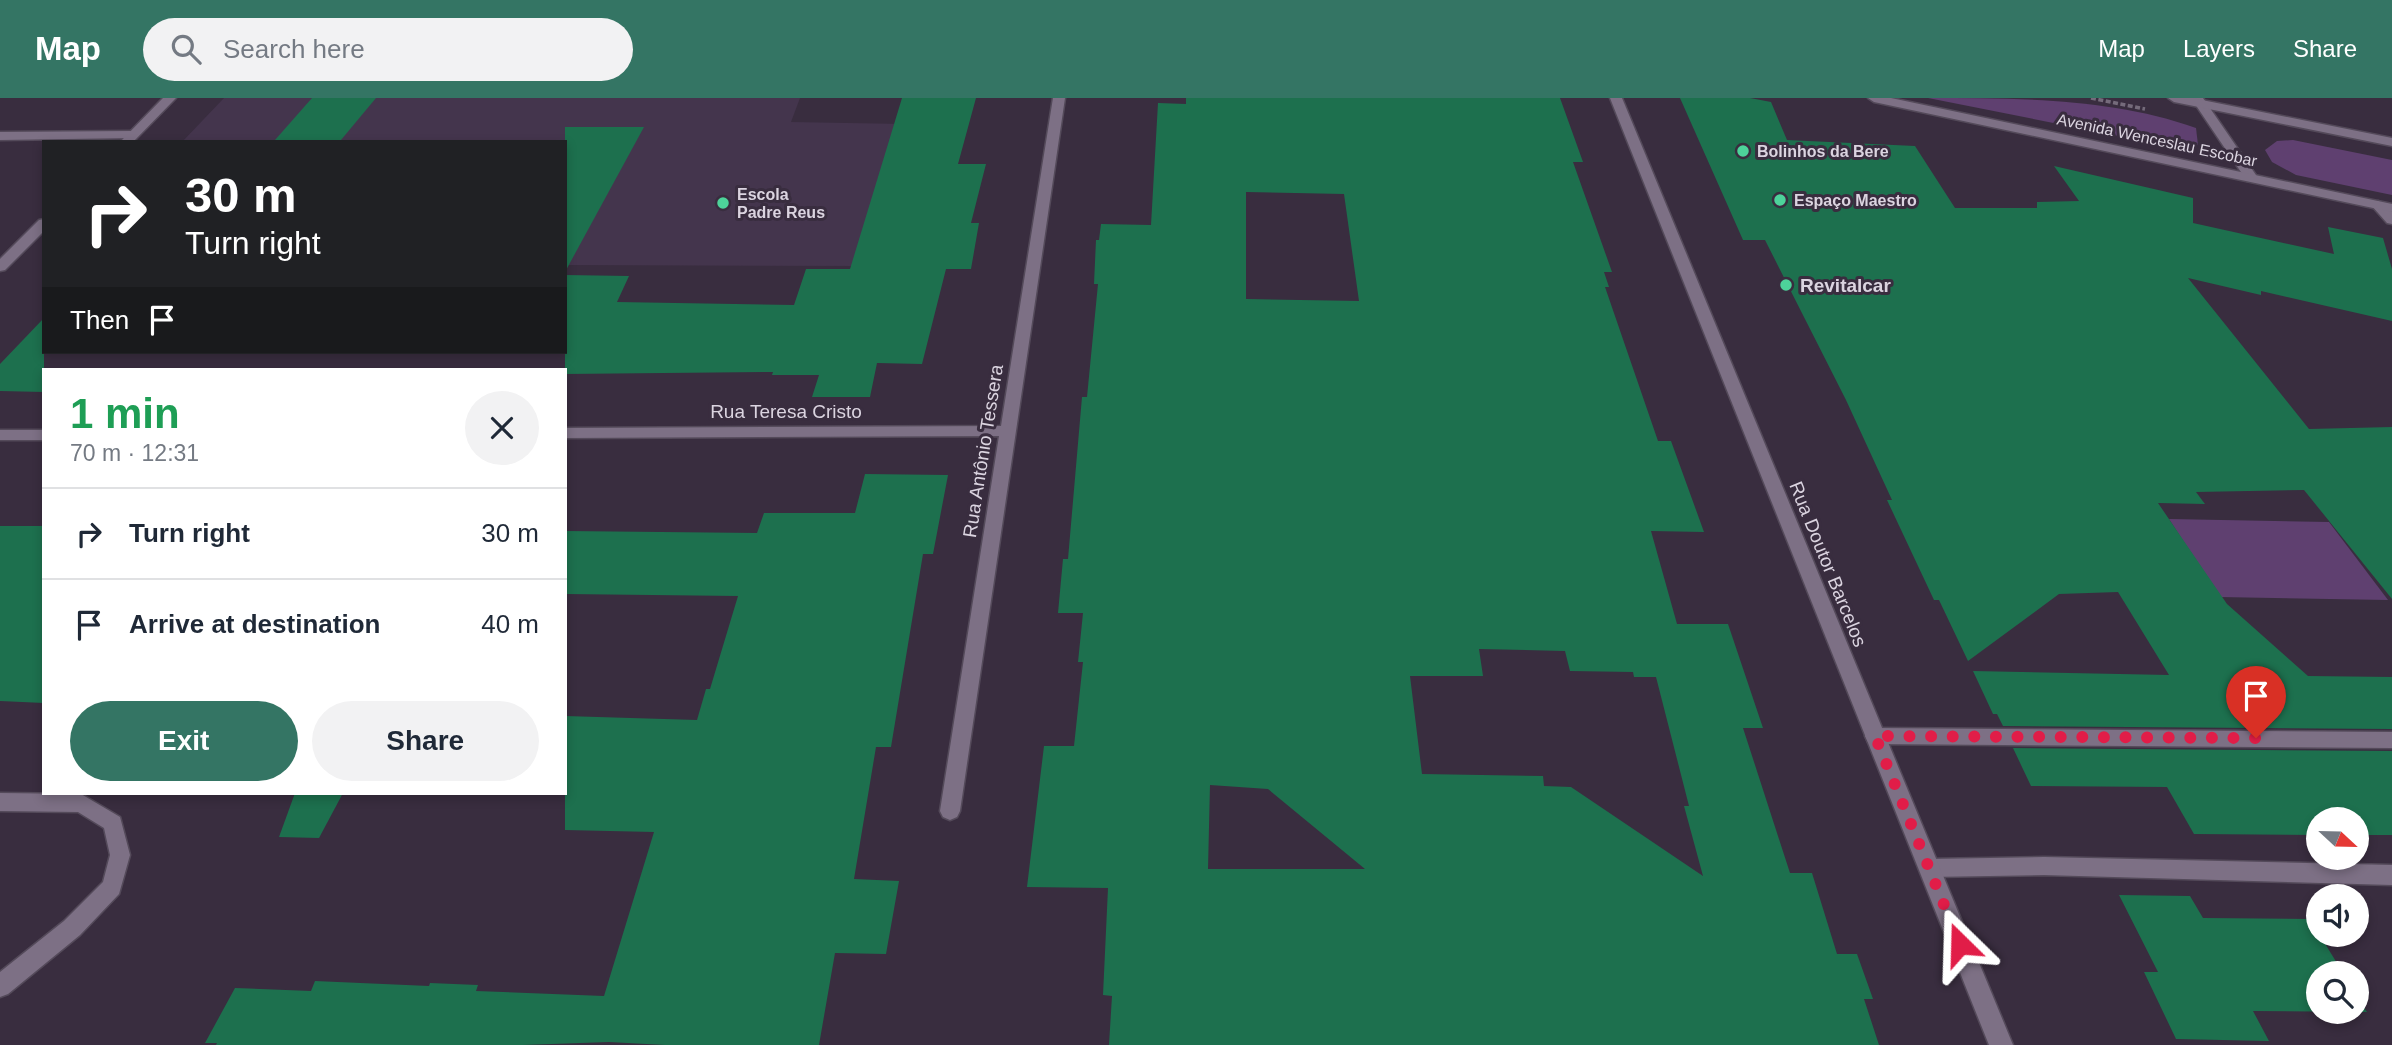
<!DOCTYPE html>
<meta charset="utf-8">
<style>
:root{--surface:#fff;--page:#f2f2f3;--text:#1f2937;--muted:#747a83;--line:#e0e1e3;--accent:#347564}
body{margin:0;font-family:Helvetica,sans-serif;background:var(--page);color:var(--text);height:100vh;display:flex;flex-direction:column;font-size:26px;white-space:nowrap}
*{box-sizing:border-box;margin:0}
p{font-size:23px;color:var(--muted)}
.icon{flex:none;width:38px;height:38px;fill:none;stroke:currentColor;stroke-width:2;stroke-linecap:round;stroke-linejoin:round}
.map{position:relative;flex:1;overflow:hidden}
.side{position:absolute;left:42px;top:270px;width:525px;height:427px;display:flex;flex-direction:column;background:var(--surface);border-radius:0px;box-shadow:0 4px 10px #0003}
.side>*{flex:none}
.hud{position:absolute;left:42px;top:42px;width:525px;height:214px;border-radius:0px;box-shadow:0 4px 10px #0003;background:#202124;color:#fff;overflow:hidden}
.needle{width:46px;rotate:112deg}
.controls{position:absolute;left:2306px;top:709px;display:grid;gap:14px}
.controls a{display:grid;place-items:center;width:63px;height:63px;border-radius:50%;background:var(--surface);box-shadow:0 4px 10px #0003;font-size:35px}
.pin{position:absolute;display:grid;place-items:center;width:60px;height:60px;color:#fff;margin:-72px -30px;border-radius:50% 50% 50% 0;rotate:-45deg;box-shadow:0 0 7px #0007}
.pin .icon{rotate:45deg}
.me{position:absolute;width:77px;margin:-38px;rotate:338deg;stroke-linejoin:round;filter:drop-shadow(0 0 5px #0008)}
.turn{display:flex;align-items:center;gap:24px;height:147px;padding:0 28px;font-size:32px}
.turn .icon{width:91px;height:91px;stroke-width:2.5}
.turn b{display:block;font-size:49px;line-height:60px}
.then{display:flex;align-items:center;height:66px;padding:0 28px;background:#0003;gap:14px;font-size:26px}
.round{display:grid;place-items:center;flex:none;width:74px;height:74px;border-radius:37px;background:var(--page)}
.summary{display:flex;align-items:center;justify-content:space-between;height:119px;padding:0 28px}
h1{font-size:42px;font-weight:700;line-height:52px;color:#1e9e55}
.button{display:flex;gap:14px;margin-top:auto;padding:14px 28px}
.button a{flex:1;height:80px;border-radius:42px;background:var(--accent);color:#fff;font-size:28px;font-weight:700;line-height:80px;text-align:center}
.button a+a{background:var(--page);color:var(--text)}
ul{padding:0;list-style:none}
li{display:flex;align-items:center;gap:21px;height:91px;padding:0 28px;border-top:2px solid var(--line)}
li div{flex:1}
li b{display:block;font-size:26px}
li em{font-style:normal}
header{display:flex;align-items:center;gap:42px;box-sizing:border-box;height:98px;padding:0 35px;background:var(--accent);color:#fff}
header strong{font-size:33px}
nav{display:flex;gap:38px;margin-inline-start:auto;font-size:24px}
.search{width:490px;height:63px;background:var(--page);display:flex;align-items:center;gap:18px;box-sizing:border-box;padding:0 24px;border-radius:38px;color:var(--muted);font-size:26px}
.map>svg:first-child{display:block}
.built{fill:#44354d}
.green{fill:#5f4070}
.building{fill:#1d704e;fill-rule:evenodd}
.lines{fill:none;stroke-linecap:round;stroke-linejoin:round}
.lane-casing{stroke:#544a5a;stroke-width:3}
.street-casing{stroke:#544a5a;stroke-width:3}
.secondary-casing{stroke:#544a5a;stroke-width:3}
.path{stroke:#756b7b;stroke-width:3.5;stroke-dasharray:5 2.5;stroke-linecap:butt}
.lane{fill:#7d7085;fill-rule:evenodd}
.street{fill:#7d7085;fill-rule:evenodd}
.secondary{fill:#7d7085;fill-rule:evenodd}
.route{stroke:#e11d48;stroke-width:12;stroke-dasharray:0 21.6}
.poi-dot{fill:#4dd39a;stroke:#392d3f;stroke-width:2.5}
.labels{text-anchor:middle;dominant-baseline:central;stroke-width:6;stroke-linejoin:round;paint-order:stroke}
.far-street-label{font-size:16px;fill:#dbd4e0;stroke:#392d3f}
.far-poi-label{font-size:16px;font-weight:bold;fill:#dbd4e0;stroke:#392d3f;text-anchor:start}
.poi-label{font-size:19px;font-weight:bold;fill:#dbd4e0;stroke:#392d3f;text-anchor:start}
.street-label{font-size:19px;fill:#dbd4e0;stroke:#392d3f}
</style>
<header>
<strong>Map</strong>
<div class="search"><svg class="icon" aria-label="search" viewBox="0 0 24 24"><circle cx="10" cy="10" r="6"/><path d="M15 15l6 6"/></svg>Search here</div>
<nav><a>Map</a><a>Layers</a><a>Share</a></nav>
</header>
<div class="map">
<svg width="2392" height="947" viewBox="0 0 2392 947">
<rect width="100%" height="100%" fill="#392d3f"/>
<!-- built -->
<path class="built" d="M 224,0 L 800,0 L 791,24 L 904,26 L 862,168 L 565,167 L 565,44 L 182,44 Z"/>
<!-- green -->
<g class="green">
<path d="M 1928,0 C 2017,0 2113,0 2196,30 L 2198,47 L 2179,50 Z"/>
<path d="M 2293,42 L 2392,62 L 2392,97 L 2296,77 L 2272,64 L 2265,52 L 2277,43 Z"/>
<path d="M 2169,421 L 2329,424 L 2388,502 L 2219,499 Z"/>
</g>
<!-- building -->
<g class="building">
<path d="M 312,0 L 376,0 L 341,42 L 275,42 Z"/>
<path d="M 902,0 L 976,0 L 958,66 L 986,66 L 971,125 L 979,125 L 971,171 L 946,171 L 922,266 L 877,265 L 870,299 L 812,299 L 819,277 L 772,277 L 773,274 L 565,276 L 565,177 L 629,178 L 617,204 L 794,207 L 806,171 L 850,171 Z"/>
<path d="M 1186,0 L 1560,0 L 1583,64 L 1573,64 L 1612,174 L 1604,174 L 1609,189 L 1605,189 L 1658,343 L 1671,343 L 1704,434 L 1651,433 L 1677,526 L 1728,526 L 1763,630 L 1743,630 L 1790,775 L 1812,775 L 1837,856 L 1857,856 L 1873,901 L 1864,901 L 1879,947 L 1109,947 L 1112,898 L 1103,897 L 1108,790 L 1027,789 L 1044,648 L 1074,648 L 1083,564 L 1078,564 L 1083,515 L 1058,515 L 1063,461 L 1068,461 L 1082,299 L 1087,299 L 1098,186 L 1094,186 L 1096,142 L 1099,142 L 1101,126 L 1151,127 L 1158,5 L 1186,6 ZM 1246,94 L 1344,96 L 1359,203 L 1246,201 ZM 1479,551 L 1565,553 L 1570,573 L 1633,574 L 1634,579 L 1656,579 L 1689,708 L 1684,708 L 1703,778 L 1571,689 L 1544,688 L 1543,678 L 1422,676 L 1410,578 L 1483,578 ZM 1210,687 L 1268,691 L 1365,771 L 1208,771 Z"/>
<path d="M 1680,0 L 1750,0 L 1771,4 L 1787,42 L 1915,48 L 1955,110 L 2037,110 L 2037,104 L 2079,103 L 2054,68 L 2193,100 L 2193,125 L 2334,156 L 2328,129 L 2383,140 L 2392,171 L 2392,223 L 2261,193 L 2261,197 L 2188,180 L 2309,331 L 2392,329 L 2392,501 L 2304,392 L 2196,394 L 2205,406 L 2158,405 L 2227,506 L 2308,578 L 2392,579 L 2392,631 L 2003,628 L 1997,616 L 1993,616 L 1973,573 L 2169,577 L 2118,494 L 2059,496 L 1968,563 L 1939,502 L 1934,502 L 1887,402 L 1892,402 L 1846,302 L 1765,142 L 1743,142 Z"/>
<path d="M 565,29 L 644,29 L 565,174 Z"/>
<path d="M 44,220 L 44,294 L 0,293 L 0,266 Z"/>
<path d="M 865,376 L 948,377 L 933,456 L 923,456 L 891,649 L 876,649 L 854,781 L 899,783 L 886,856 L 835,855 L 819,947 L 665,947 L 609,944 L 523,947 L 216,947 L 217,945 L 205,945 L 235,890 L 311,893 L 315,883 L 429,888 L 430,885 L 478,887 L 476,893 L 604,898 L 654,734 L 565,732 L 565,618 L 697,622 L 706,591 L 710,591 L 738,498 L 565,496 L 565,433 L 757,435 L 764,415 L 855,415 Z"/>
<path d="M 0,428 L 44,428 L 44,605 L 0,603 Z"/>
<path d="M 2013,650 L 2392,653 L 2392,737 L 2357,737 L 2357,721 L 2319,721 L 2319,737 L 2194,736 L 2167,689 L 2031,688 Z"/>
<path d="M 295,695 L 343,695 L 319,740 L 279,739 Z"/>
<path d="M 2119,797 L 2190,798 L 2203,820 L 2310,821 L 2343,875 L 2319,875 L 2319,914 L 2357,914 L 2357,899 L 2367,914 L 2253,913 L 2269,943 L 2176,941 L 2144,874 L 2158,874 Z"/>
</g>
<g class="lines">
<defs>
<g id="lane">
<path d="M 132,33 L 138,37 L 136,40 L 0,42 L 0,34 Z"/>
<path d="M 1875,630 L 2392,634 L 2392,650 L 1875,646 L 1868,644 L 1865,638 L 1868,632 Z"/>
<path d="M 2044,759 L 2392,767 L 2392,787 L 2044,777 L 1929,779 L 1922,777 L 1919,770 L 1922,763 L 1929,761 Z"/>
</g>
<g id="street">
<path d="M 1053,0 L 1065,0 L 960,713 L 957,719 L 950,722 L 943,719 L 940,713 L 999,338 L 565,340 L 565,330 L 1001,328 Z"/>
<path d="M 2191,0 L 2203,0 L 2258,80 L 2257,83 L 2247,83 Z"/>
<path d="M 2378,103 L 2392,114 L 2392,126 L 2387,125 L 2371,107 Z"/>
<rect x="0" y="332" width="44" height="10"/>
<path d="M 0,695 L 81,696 L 120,719 L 130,757 L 119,796 L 80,837 L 8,896 L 0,899 L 0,874 L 64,823 L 103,784 L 110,757 L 104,730 L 78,714 L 0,713 Z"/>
</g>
<g id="secondary">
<path d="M 163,0 L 176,0 L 133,44 L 120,44 Z"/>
<path d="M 1610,0 L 1622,0 L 2013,947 L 1989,947 Z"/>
<path d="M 1868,0 L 1891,0 L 2392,106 L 2392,114 L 1874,4 Z"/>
<path d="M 2168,0 L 2192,0 L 2392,40 L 2392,48 L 2174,4 Z"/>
<path d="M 44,121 L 44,133 L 5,172 L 0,173 L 0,161 L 39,122 Z"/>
</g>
</defs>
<!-- lane casing -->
<use href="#lane" class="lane-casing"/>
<!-- street casing -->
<use href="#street" class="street-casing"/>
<!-- secondary casing -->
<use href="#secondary" class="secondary-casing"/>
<!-- path -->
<path class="path" d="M 2091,0 L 2145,11"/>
<!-- lane -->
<use href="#lane" class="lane"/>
<!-- street -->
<use href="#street" class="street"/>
<!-- secondary -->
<use href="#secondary" class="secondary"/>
</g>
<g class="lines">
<!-- route -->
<path class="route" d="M 1960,846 L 1875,638 L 2256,640"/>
</g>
<!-- markers -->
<g class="poi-dot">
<circle cx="1743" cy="53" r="7"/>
<circle cx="1780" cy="102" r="7"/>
<circle cx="723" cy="105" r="7"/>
<circle cx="1786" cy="187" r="7"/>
</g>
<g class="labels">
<!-- far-street labels -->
<g class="far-street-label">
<text transform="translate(2157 42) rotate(12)">Avenida Wenceslau Escobar</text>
</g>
<!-- far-poi labels -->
<g class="far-poi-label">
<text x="1757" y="53">Bolinhos da Bere</text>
<text x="737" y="96">Escola<tspan x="737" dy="18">Padre Reus</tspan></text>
<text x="1794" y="102">Espaço Maestro</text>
</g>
<!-- poi labels -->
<g class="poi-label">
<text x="1800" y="187">Revitalcar</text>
</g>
<!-- street labels -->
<g class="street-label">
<text x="786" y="313">Rua Teresa Cristo</text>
<text transform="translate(983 353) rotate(-81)">Rua Antônio Tessera</text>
<text transform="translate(1828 466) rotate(68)">Rua Doutor Barcelos</text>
</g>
</g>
</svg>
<div class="controls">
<a><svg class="needle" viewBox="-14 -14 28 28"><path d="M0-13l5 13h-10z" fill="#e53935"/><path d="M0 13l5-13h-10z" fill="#747a83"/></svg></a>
<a><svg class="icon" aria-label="sound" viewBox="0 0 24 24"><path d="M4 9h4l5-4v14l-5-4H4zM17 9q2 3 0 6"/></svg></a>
<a><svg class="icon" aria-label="search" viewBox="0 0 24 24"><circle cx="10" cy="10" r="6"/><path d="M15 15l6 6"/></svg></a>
</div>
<div class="pin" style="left:2256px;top:640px;background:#d93025"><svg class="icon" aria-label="arrive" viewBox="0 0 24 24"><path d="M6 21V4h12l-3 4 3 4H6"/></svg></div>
<svg class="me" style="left:1960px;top:846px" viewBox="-20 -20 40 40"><path d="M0-17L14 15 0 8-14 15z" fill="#e11d48" stroke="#fff" stroke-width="4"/></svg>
<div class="hud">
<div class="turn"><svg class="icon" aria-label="right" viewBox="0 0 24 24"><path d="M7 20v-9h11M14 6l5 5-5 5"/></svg><div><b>30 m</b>Turn right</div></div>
<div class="then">Then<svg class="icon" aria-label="arrive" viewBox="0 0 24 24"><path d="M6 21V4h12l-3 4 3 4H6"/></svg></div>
</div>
<section class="side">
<div class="summary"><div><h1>1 min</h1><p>70 m · 12:31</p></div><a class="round"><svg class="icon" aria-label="close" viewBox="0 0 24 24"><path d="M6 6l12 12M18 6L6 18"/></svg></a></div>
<ul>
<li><svg class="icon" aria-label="right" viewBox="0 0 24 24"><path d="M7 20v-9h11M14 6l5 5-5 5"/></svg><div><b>Turn right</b></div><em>30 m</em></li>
<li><svg class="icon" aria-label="arrive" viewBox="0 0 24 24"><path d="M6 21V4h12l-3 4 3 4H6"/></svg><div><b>Arrive at destination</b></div><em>40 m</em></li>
</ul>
<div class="button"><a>Exit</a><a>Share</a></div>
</section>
</div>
